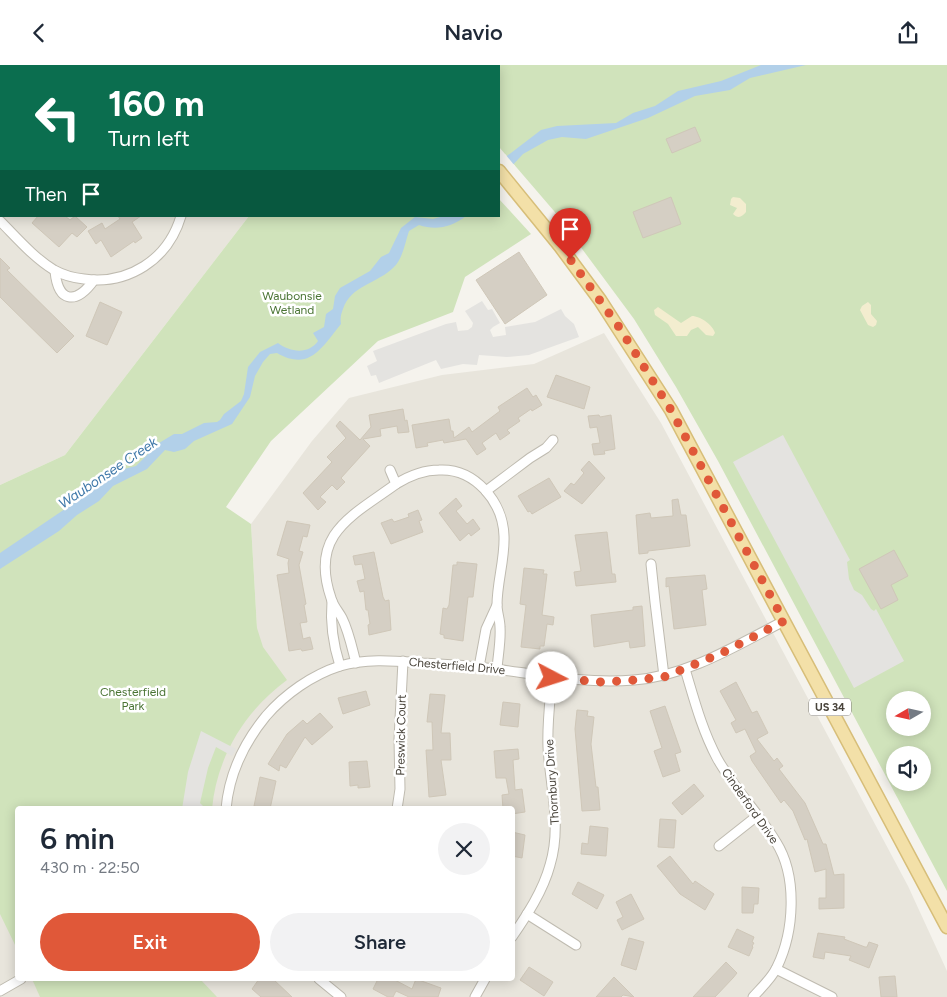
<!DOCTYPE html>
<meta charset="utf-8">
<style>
:root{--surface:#fff;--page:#f2f2f3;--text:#1f2937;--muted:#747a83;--accent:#e05839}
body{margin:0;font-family:Figtree,sans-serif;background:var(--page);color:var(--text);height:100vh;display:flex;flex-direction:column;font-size:19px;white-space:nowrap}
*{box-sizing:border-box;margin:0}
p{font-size:16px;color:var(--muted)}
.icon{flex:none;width:28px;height:28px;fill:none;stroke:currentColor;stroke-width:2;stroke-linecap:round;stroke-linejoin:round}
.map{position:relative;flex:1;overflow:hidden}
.sheet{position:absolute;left:15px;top:741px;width:500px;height:175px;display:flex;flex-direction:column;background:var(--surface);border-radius:5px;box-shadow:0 2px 12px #0003}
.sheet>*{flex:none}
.hud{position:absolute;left:0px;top:0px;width:500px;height:152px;box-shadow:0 2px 12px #0003;background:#0b6e4f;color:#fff;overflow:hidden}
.needle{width:32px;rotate:261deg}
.buttons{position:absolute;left:886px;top:626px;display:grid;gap:10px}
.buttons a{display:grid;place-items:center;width:45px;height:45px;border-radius:50%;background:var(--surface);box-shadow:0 2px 12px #0003;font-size:25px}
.pin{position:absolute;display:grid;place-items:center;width:42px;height:42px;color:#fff;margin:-51px -21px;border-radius:50% 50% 50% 0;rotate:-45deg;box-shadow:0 0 5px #0007}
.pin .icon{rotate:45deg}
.me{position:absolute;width:55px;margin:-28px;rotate:95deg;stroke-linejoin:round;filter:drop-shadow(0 0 4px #0008)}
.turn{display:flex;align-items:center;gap:18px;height:105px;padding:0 25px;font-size:22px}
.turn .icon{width:65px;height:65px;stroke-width:2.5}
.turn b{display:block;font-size:35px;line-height:42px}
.then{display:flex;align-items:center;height:48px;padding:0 25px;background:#0003;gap:10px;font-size:19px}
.round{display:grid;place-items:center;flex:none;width:52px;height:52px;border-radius:26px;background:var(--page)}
.summary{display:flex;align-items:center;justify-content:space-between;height:85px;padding:0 25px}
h1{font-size:30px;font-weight:600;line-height:38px}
.primary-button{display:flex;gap:10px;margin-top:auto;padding:10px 25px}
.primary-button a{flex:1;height:58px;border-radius:30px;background:var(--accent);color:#fff;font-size:20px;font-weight:600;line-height:58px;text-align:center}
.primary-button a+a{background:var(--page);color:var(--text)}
header{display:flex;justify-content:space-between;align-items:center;height:65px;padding:0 25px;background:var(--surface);font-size:22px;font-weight:600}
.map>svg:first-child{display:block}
.residential{fill:#e8e5dc}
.green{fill:#d0e3bb;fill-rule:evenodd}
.sand{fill:#f3edcf}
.parking{fill:#e4e3e0}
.water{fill:#b2d0e9}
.pier{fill:#f5f3ed}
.building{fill:#d5cfc4;stroke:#cfc7b8}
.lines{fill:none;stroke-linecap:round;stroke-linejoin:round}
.street-casing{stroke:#bfbbb0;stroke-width:11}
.primary-casing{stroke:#d7be79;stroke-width:15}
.street{stroke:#fff;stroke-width:9}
.primary{stroke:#f3e0a8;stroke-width:12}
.route{stroke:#e05839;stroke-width:9;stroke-dasharray:0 16.2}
.labels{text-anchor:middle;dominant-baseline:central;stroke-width:5;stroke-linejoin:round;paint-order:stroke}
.shield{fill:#fff;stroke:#807c76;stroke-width:1}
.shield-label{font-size:11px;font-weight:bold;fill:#49443b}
.park-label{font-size:12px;fill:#4a7434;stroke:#fff}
.street-label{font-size:12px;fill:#49443b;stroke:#fff}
.water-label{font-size:14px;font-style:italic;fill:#4079a9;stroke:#fff}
</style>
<header><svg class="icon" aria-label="back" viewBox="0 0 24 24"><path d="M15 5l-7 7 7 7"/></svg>Navio<svg class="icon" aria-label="share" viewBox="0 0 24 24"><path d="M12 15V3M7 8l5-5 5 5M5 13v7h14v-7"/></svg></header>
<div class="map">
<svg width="947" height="932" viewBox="0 0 947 932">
<rect width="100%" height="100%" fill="#f5f3ed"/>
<!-- residential -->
<g class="residential">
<path d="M 0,0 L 376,1 L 1,1 L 1,151 L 249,151 L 65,390 L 0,420 Z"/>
<path d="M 604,268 L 661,358 L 908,821 L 947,906 L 947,932 L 0,932 L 0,838 L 17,828 L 18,914 L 512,914 L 512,744 L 160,744 L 257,563 L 251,459 L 312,376 L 349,333 L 442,310 L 534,299 Z"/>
</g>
<!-- green -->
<g class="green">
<path d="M 421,0 L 947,0 L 947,826 L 718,396 L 676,322 L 634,254 L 554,146 L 499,82 L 499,1 ZM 895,635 L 922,635 L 922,662 L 895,662 ZM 895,690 L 922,690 L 922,718 L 895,718 Z"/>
<path d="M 499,134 L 531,169 L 465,212 L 453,247 L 378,276 L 271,376 L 226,442 L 251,459 L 257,563 L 263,582 L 287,615 C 245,646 217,691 212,744 L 18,744 L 17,884 L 0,849 L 0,420 L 65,390 L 249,151 L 499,151 Z"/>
<path d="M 32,914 L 200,914 L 217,932 L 40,932 Z"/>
</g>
<!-- sand -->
<g class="sand">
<path d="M 733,132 L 740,133 L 746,139 L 746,147 C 742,152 738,154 733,149 L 737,143 L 730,140 L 731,134 Z"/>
<path d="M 868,237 L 871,240 L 871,249 L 877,256 L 876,260 L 873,262 L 868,260 L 860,245 L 862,241 Z"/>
<path d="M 658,242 L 681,258 L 692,251 C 700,251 713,260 715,268 L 713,271 L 706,270 L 698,262 L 691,265 L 687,271 L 676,271 L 668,259 L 655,250 L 654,245 Z"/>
</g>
<!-- parking -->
<g class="parking">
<path d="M 482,236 L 488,245 L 492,244 L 500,258 L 493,262 L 490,265 L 493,272 L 506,270 L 505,262 L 535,257 L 561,244 L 565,251 L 574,259 L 579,272 L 529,290 L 507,292 L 479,290 L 477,300 L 463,299 L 441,304 L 436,295 L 379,318 L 376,310 L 371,311 L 367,301 L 377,296 L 373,286 L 446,259 L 456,257 L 458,266 L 468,265 L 472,262 L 473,258 L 465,246 Z"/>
<path d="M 783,370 L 850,495 L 847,497 L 849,514 L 854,525 L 862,530 L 871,544 L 874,546 L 876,544 L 904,596 L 854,623 L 733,397 Z"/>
<path d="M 201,666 L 236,684 L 232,691 L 216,682 L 208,703 L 200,738 L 204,742 L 219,742 L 218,744 L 182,744 L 188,707 Z"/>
</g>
<!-- water -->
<g class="water">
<path d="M 761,0 L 806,0 L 750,13 L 730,25 L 695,31 L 648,53 L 586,74 L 562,72 L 548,75 L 523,89 L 499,115 L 499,97 L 541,65 L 557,61 L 616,58 L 633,48 L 655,41 L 678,26 L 721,16 Z"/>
<path d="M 444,151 L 466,151 C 452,162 436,166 419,160 L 409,166 C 405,178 403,193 394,202 C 377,219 351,220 343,244 C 341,249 340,253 341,259 C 322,282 310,307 277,288 L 270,289 L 263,297 L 255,311 L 250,332 L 232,359 L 194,376 L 185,384 L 174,387 L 165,385 L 147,404 L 113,421 L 99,436 L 77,450 L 59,466 L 0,504 L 0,488 L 124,404 L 136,401 L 159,378 L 174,369 L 182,369 L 204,358 L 217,357 L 220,355 L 224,349 L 241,336 L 244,329 L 248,302 L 260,287 L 278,278 C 290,287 308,290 318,276 L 313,268 L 324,262 L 326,249 L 333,244 L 335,231 L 340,223 L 370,206 L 381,192 L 389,188 L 401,163 L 415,152 L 433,154 Z"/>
</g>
<!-- pier -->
<path class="pier" d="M 505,89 L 515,101 L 499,117 L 499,93 Z"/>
<!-- building -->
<g class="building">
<path d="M 695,62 L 701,76 L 672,88 L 666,74 Z"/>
<path d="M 671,132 L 681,159 L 643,173 L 633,147 Z"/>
<path d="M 38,151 L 65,151 L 70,155 L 75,151 L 87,162 L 77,172 L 72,168 L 59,182 L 32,158 Z"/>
<path d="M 118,151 L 141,151 L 132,157 L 142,173 L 135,178 L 134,176 L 111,192 L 101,175 L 96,179 L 88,166 L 102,158 L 105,164 L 120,154 Z"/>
<path d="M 519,187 L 547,230 L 505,259 L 476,215 Z"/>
<path d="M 0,193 L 10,203 L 7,205 L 74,271 L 57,288 L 0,232 Z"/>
<path d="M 100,237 L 122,247 L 107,280 L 86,271 Z"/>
<path d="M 556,310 L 590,322 L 584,344 L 547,332 Z"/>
<path d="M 527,323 L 533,332 L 536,330 L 542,340 L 532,346 L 531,344 L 518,353 L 520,356 L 507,365 L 510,368 L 500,375 L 496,368 L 482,378 L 486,384 L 477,390 L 466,374 L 444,378 L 443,375 L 427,378 L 428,381 L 416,383 L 412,360 L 449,354 L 451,366 L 453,366 L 454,373 L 469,362 L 472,367 L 500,346 L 498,342 Z"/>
<path d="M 403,344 L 405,356 L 407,355 L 409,367 L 398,368 L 397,361 L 380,364 L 381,371 L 363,374 L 370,381 L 341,413 L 345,417 L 337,425 L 332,420 L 320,432 L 326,437 L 318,445 L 303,428 L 332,397 L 327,392 L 346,373 L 336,361 L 340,356 L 360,375 L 371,362 L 369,350 Z"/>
<path d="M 599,350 L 600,352 L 611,350 L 615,384 L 604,386 L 605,389 L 594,390 L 592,379 L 600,378 L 597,362 L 590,363 L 588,351 Z"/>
<path d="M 589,396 L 605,413 L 582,439 L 564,426 L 571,418 L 574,420 L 584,408 L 581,405 Z"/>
<path d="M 549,413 L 561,432 L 532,449 L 530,446 L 528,447 L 518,431 Z"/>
<path d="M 456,433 L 462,441 L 456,446 L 467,459 L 473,454 L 480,464 L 471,471 L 469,468 L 460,476 L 439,448 Z"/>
<path d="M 678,434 L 681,450 L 686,450 L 690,481 L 648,486 L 648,488 L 639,489 L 636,450 L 650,448 L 651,453 L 673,451 L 672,435 Z"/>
<path d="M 418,445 L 422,455 L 419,456 L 423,467 L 391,479 L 381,458 L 392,454 L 394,457 L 409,452 L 408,449 Z"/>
<path d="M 287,456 L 310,460 L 307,472 L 303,471 L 299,486 L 303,487 L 299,500 L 306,539 L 304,540 L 307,557 L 300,558 L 303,574 L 310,572 L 313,584 L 302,586 L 301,584 L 289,586 L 277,510 L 289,508 L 288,498 L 289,494 L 277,490 Z"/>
<path d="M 607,467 L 612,509 L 615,509 L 616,517 L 576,521 L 574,507 L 581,506 L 575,470 Z"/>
<path d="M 894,485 L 908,511 L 891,520 L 898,535 L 881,544 L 859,504 Z"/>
<path d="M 374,487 L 383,532 L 385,536 L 389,535 L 391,565 L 369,570 L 368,560 L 370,559 L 368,545 L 366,545 L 364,526 L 360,527 L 357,516 L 365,514 L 362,499 L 355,500 L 353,491 Z"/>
<path d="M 457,497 L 477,499 L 473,532 L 468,532 L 463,576 L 444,573 L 444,570 L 440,569 L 443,543 L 447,544 L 449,540 L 453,500 L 457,500 Z"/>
<path d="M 524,503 L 544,505 L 543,509 L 547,509 L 542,550 L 554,552 L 553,560 L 547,559 L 544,581 L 540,581 L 540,584 L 521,582 L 526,540 L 520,539 Z"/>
<path d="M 705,510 L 707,524 L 702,525 L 706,560 L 674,564 L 669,521 L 666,522 L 666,513 Z"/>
<path d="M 642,541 L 645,581 L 630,583 L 629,576 L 594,582 L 591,550 L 633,545 L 633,542 Z"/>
<path d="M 736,617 L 752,648 L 757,646 L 768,668 L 757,674 L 774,696 L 777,693 L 783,701 L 779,704 L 805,738 L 823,779 L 826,779 L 834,810 L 844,809 L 844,843 L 819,844 L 819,833 L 826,833 L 826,804 L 815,807 L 807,774 L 805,775 L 793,746 L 784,735 L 781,738 L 752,696 L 750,691 L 756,687 L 745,664 L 736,668 L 731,658 L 736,655 L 720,626 Z"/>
<path d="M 366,626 L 370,640 L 343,649 L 338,633 Z"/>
<path d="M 430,629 L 445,630 L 441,668 L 450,668 L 451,695 L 441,695 L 446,730 L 429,732 L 426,685 L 433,685 L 432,657 L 427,657 Z"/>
<path d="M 503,637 L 520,639 L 518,662 L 500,660 Z"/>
<path d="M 665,641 L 681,687 L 675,689 L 680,706 L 663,712 L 654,686 L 662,683 L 650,646 Z"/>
<path d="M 577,645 L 588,646 L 587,651 L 594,652 L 591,679 L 596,722 L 598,722 L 600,745 L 582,746 L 575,664 Z"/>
<path d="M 320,648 L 333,662 L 312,680 L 305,672 L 286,703 L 280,700 L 279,706 L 268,699 L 287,669 L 303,655 L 307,659 Z"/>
<path d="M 518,684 L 519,694 L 513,695 L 515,725 L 522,724 L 525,747 L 512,749 L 512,744 L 503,744 L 502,730 L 509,729 L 506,713 L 496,713 L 494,686 Z"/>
<path d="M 367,696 L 370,722 L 358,723 L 358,720 L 350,721 L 349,697 Z"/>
<path d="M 260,712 L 276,716 L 270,744 L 254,741 Z"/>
<path d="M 694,719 L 704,731 L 682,750 L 672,738 Z"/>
<path d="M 660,754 L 676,755 L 674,783 L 658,782 Z"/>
<path d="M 590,761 L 608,763 L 606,791 L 581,789 L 582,778 L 588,779 Z"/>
<path d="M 512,767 L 525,770 L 522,793 L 512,791 Z"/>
<path d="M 670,791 L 693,819 L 695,816 L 714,829 L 705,845 L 680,829 L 657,801 Z"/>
<path d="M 578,817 L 604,830 L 597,844 L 572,829 Z"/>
<path d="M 742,822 L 759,823 L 758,839 L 754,839 L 753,848 L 742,848 Z"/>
<path d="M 631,829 L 644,854 L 622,865 L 617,855 L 623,852 L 616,837 Z"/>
<path d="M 737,864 L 754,872 L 752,877 L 754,878 L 752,881 L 753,882 L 749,891 L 728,882 Z"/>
<path d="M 818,868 L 845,872 L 844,874 L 865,882 L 867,882 L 869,877 L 878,880 L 869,903 L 849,895 L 851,891 L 825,887 L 824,894 L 813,892 Z"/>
<path d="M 629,873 L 644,877 L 636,905 L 621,900 Z"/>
<path d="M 726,897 L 737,908 L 733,913 L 715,932 L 693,932 Z"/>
<path d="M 529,902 L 553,917 L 544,931 L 520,915 Z"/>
<path d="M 895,911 L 897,932 L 881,932 L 879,912 Z"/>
<path d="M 614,912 L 634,932 L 623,930 L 621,932 L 596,932 Z"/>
<path d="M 259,914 L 273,914 L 292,932 L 261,932 L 252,924 Z"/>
<path d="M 378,914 L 393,914 L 412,924 L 416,914 L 441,923 L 438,932 L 409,932 L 396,926 L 393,932 L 388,932 L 373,924 Z"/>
</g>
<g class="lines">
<defs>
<g id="street">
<path d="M 85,0 L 85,1"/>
<path d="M 173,0 L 173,1"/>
<path d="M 0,156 C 17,173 34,193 54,205 C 63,210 74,213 84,214 C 128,220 168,195 181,151"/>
<path d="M 55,206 C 58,238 76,240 94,215"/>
<path d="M 396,419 C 409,411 423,405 439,405 C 475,403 503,437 504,471 C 505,494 497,517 497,540 C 497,547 500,555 500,562 C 501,576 498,590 497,604"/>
<path d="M 486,426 L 530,393 L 546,383 L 553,375"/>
<path d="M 651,499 L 655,537 L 664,611"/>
<path d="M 332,536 C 330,559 333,579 340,601"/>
<path d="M 356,598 C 352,583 349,567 342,553 C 339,547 333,541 331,533 C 309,469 352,451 396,419 L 390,405"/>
<path d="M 479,602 L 486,564 L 497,540"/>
<path d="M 685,604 C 694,634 702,665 717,693 C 734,724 759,748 776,777 C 798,812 794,867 777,902 C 772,913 761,923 753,932"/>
<path d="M 226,744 C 229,709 244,678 266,651 C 285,629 312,610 340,601 C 366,593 396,596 423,598 C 447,599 471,601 495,604 C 541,610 587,619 634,615 C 688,611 737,580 784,556"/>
<path d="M 397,744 L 400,724 L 399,674 L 403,596"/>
<path d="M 719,781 L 757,751"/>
<path d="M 527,849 L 576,880"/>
<path d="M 512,872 C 527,850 543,826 550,800 C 562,761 550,721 548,682 C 547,659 550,636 552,613"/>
<path d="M 776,904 L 832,932"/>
<path d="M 319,914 L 341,932"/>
<path d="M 0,926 L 21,914"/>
<path d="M 475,932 L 485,914"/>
</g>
<g id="primary">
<path d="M 397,0 L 398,1"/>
<path d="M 499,106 L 560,181 L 600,235 L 671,345 L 947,862"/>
</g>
</defs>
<!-- street casing -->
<use href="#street" class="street-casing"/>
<!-- primary casing -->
<use href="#primary" class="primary-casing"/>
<!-- street -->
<use href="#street" class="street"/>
<!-- primary -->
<use href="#primary" class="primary"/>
</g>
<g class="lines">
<!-- route -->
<path class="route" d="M 552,613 L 602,617 L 636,615 L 664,612 L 722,588 L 784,556 L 671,345 L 619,262 L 570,194"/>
</g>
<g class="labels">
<!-- shield labels -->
<rect class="shield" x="809" y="633.5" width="42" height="17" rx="4"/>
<g class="shield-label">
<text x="830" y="642">US 34</text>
</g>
<!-- park labels -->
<g class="park-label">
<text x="292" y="231">Waubonsie<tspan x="292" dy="14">Wetland</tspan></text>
<text x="133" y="627">Chesterfield<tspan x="133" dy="14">Park</tspan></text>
</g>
<!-- street labels -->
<g class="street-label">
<text transform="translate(457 601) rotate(5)">Chesterfield Drive</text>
<text transform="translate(401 670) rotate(-89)">Preswick Court</text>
<text transform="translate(552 717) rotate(-94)">Thornbury Drive</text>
<text transform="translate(750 741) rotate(55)">Cinderford Drive</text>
</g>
<!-- water labels -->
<g class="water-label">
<text transform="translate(108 408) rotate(-34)">Waubonsee Creek</text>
</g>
</g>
</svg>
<div class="buttons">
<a><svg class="needle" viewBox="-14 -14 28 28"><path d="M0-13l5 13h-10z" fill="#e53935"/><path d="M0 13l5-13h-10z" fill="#747a83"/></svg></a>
<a><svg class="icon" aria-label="sound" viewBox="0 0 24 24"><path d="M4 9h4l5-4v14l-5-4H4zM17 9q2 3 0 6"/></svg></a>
</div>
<div class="pin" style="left:570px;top:194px;background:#d93025"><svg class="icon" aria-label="arrive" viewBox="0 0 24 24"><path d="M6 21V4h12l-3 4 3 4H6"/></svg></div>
<svg class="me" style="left:552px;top:613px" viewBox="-20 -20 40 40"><circle r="19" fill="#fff"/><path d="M0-13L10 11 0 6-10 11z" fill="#e05839"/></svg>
<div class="hud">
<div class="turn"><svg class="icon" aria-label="left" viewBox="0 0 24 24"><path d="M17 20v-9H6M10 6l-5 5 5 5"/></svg><div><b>160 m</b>Turn left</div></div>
<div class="then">Then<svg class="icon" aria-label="arrive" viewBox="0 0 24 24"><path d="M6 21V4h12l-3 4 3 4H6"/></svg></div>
</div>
<section class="sheet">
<div class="summary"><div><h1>6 min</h1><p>430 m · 22:50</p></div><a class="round"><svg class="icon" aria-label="close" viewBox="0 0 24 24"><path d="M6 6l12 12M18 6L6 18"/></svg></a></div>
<div class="primary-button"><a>Exit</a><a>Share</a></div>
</section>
</div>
